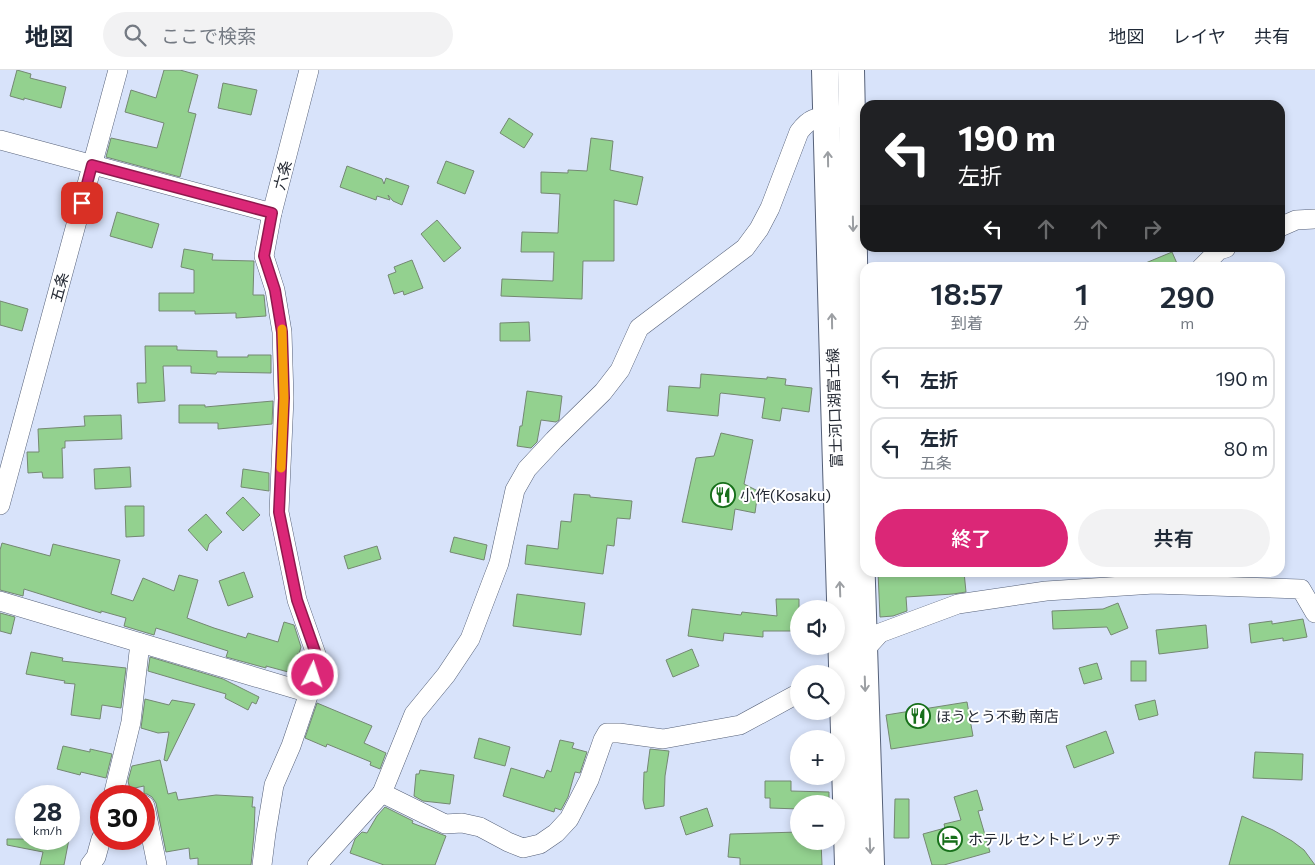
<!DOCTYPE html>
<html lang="ja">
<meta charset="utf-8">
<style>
:root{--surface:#fff;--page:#f2f2f3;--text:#1f2937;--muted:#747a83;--line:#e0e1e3;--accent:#db2777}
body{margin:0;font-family:Commissioner,"Noto Sans JP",sans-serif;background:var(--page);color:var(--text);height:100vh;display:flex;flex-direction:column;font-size:19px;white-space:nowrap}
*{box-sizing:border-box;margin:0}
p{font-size:16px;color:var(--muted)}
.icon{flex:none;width:28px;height:28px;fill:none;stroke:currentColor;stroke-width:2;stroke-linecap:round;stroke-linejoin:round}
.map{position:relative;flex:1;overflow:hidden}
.drawer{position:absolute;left:860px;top:192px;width:425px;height:315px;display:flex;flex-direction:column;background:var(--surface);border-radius:15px;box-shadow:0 2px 8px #0003}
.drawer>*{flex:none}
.banner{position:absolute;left:860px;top:30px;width:425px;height:152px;border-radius:15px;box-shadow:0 2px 8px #0003;background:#202124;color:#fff;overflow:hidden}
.buttons{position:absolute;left:790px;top:530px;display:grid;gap:10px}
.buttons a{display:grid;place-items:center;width:55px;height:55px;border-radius:50%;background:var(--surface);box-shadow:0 2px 8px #0003;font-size:25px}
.speed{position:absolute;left:15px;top:715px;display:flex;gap:10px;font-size:25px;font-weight:700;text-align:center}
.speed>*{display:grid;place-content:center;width:65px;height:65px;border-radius:50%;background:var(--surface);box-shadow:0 2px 8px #0003;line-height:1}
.speed small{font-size:12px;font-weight:400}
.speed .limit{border:8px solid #d22;background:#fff;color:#111}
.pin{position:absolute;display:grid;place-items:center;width:42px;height:42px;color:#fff;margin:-21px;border-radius:10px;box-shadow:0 2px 8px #0006}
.me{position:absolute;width:55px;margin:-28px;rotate:4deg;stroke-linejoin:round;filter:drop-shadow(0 0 4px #0008)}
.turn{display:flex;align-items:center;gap:18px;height:105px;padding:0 15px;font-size:22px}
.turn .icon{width:65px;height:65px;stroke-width:2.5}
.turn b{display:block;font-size:35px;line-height:42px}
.lanes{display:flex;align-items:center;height:48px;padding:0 15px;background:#0003;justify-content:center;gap:25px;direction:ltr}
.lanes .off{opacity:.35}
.eta{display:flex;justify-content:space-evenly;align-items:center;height:85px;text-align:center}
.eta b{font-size:30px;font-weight:600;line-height:35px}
.action{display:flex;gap:10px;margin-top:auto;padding:10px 15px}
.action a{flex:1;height:58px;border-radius:30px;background:var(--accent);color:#fff;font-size:20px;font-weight:600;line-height:58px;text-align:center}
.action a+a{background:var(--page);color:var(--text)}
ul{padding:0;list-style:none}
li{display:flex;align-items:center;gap:15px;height:62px;margin:0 10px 8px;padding:0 5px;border:2px solid var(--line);border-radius:15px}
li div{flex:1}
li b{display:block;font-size:19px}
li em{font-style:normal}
header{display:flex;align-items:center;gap:30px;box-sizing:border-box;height:70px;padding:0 25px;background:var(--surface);border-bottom:1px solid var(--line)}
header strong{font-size:24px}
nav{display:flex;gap:28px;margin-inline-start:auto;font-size:18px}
.search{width:350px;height:45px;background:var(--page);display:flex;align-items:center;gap:12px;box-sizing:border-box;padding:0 18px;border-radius:28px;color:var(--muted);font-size:19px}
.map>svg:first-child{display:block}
.building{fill:#93d18f;stroke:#748872}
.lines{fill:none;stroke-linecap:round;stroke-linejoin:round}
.minor-casing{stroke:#566179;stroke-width:20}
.secondary-casing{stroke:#566179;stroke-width:28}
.minor{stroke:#fff;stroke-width:19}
.secondary{stroke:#fff;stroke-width:26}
.oneway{stroke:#9c9fa3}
.route-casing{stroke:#8e194d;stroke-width:12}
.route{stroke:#db2777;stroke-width:9}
.slow{stroke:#f59e0b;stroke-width:9}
.labels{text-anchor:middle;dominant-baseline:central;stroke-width:4;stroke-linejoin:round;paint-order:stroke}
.street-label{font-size:15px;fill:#242933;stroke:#fff}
.poi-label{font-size:15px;fill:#242933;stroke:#fff;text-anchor:start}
</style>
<header>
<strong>地図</strong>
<div class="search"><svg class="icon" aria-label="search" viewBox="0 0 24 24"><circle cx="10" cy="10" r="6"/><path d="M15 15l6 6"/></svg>ここで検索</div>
<nav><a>地図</a><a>レイヤ</a><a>共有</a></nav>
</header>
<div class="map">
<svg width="1315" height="795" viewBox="0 0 1315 795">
<rect width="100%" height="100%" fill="#d8e3fa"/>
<!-- building -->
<g class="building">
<path d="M 17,0 L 31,4 L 30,8 L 66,17 L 61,38 L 24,28 L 24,30 L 10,26 Z"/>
<path d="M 164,0 L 180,0 L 198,5 L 188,42 L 196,44 L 180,107 L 106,87 L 111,68 L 157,78 L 164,53 L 125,42 L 131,20 L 156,28 Z"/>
<path d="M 223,13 L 257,20 L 251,45 L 218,38 Z"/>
<path d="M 509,48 L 533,64 L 524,78 L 500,63 Z"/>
<path d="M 591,68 L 613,71 L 610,100 L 643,107 L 637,135 L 614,130 L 614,191 L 583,191 L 582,229 L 501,226 L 502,209 L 553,211 L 554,182 L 521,182 L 522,162 L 558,163 L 560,124 L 541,123 L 541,102 L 568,103 L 568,100 L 587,101 Z"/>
<path d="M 446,91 L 474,101 L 465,124 L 437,113 Z"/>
<path d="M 347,96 L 382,109 L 384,114 L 386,108 L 409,116 L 402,135 L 393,131 L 388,125 L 390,130 L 377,126 L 376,130 L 340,117 Z"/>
<path d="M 117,142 L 159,154 L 152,178 L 110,166 Z"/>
<path d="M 437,150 L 461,178 L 444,192 L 421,164 Z"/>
<path d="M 184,179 L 213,184 L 212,190 L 254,191 L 253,225 L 264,225 L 266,246 L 236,248 L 236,243 L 195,244 L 195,241 L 159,241 L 159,223 L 194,223 L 194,200 L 181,197 Z"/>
<path d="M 1172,182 L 1179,198 L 1136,198 L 1136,197 Z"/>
<path d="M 412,190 L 423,218 L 404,225 L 403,221 L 394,224 L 388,205 L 396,202 L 394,197 Z"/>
<path d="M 0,231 L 28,239 L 22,261 L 0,255 Z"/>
<path d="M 529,252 L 530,271 L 500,271 L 500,253 Z"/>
<path d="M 145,276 L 177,276 L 177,280 L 217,281 L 217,287 L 248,287 L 248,285 L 271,285 L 271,303 L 217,302 L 216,304 L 191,303 L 191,296 L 163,296 L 165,331 L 138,333 L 137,313 L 146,313 Z"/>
<path d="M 701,304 L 767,309 L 767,307 L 786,309 L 785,315 L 812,318 L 809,342 L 782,338 L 780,351 L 762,348 L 765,328 L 721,323 L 720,324 L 718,346 L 667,341 L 669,316 L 700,318 Z"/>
<path d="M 527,321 L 562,326 L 559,350 L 556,352 L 541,350 L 537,372 L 531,378 L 517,376 L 520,356 L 522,356 Z"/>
<path d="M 273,331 L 272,354 L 218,359 L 218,353 L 179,353 L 179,335 L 205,335 L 205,337 Z"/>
<path d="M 121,345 L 122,369 L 65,371 L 65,378 L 62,378 L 63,408 L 43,408 L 42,402 L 28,403 L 27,382 L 39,382 L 38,359 L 85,356 L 84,346 Z"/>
<path d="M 721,363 L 753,370 L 744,414 L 758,421 L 755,443 L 735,439 L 732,460 L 682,452 L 696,388 L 714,386 Z"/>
<path d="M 130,397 L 131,417 L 95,419 L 94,399 Z"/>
<path d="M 243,399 L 269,403 L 269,421 L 241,417 Z"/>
<path d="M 574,424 L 590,425 L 590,427 L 632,431 L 630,449 L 617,448 L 614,476 L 607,475 L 603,504 L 525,494 L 527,475 L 558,479 L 561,451 L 571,452 Z"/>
<path d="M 243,427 L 260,445 L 243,461 L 226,443 Z"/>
<path d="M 125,436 L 144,436 L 144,466 L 126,467 Z"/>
<path d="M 206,444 L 222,462 L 209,474 L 207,481 L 188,460 Z"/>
<path d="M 454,467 L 487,475 L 484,490 L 450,482 Z"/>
<path d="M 2,473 L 50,486 L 53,474 L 120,490 L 111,524 L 133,531 L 143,508 L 174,521 L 179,505 L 198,510 L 187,548 L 214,558 L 246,568 L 248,563 L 278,572 L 284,552 L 294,555 L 301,577 L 299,584 L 298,583 L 292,603 L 266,596 L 266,598 L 226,587 L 228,581 L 156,558 L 154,565 L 124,556 L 126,548 L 101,541 L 101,543 L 24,519 L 23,526 L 0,520 L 0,480 Z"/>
<path d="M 377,476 L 381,489 L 348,499 L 344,486 Z"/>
<path d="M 244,502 L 253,527 L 228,536 L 219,511 Z"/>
<path d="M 878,502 L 964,502 L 966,522 L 953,524 L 906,527 L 907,541 L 893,546 L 880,547 Z"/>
<path d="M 517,524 L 585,533 L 581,565 L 513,556 Z"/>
<path d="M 776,529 L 799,529 L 799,561 L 763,561 L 763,567 L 724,563 L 723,571 L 688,566 L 692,539 L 741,545 L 742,542 L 777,546 Z"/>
<path d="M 1118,533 L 1128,558 L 1111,565 L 1107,557 L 1053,559 L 1052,541 L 1103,539 Z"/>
<path d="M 0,543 L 15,547 L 11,564 L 0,561 Z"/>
<path d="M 1303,549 L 1307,567 L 1283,571 L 1283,568 L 1251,573 L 1249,554 L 1272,551 L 1272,554 Z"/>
<path d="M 1206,555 L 1208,578 L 1159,584 L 1156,560 Z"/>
<path d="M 692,579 L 699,596 L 673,607 L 666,590 Z"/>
<path d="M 31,582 L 63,588 L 62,591 L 126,598 L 121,638 L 102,635 L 100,649 L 71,645 L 75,614 L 64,613 L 65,611 L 26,604 Z"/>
<path d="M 150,587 L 223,609 L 259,627 L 256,634 L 252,632 L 248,640 L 225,628 L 226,624 L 148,601 Z"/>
<rect x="1131" y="591" width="15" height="20"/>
<path d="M 1097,593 L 1102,609 L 1084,614 L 1079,598 Z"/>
<path d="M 145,629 L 169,635 L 172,630 L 195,634 L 167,691 L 164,690 L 169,662 L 158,663 L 141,658 Z"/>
<path d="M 1155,630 L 1158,645 L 1139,650 L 1135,635 Z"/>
<path d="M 967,632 L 973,666 L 891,679 L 886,645 Z"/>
<path d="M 317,633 L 372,656 L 364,673 L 386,683 L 380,699 L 370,695 L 371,692 L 327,674 L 326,677 L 305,668 Z"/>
<path d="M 1106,661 L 1114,683 L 1074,698 L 1066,676 Z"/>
<path d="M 479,668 L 510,677 L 505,696 L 474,688 Z"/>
<path d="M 560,670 L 574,673 L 572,678 L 587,682 L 580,703 L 575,702 L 568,727 L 561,740 L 555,738 L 554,742 L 503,726 L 511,698 L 544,708 L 547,700 L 551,702 Z"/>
<path d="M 63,676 L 90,682 L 90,679 L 112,684 L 106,708 L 81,702 L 80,705 L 57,699 Z"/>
<path d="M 650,679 L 669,681 L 665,706 L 664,736 L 645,739 L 643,730 L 644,702 L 647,702 Z"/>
<path d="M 1255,682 L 1303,684 L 1302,710 L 1253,708 Z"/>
<path d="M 160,690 L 168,724 L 176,722 L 178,730 L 216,725 L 253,727 L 252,737 L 255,737 L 254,764 L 251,795 L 198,795 L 198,788 L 190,789 L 189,778 L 166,782 L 156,733 L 152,727 L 147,724 L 144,724 L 144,716 L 130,719 L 128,711 L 132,696 Z"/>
<path d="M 420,700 L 454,705 L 450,734 L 423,731 L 414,726 L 416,704 L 419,704 Z"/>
<path d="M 765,711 L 791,711 L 791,721 L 829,722 L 829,734 L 799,734 L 799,739 L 770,738 L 770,728 L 765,728 Z"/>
<path d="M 977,720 L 983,740 L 978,741 L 990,782 L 944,795 L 932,795 L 923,764 L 945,758 L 944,754 L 961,750 L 954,727 Z"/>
<path d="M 895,729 L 909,729 L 909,768 L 894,768 Z"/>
<path d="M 385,737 L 413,751 L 412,753 L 446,766 L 435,795 L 384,795 L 350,783 L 355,769 L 362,762 L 367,763 L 377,746 Z"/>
<path d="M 707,738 L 713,756 L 686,765 L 680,747 Z"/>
<path d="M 1242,746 L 1273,760 L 1292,771 L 1304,780 L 1315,795 L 1229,795 Z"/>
<path d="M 799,762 L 799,771 L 821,771 L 822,795 L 740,795 L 740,788 L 728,787 L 730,764 Z"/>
<path d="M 7,769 L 69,769 L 64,795 L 40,795 L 43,782 L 7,775 Z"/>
</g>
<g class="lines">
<defs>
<g id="minor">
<path d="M 0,70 L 272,143"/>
<path d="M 1280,157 L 1296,150 L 1315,149"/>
<path d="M 1201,198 L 1219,180 L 1226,178"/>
<path d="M 0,435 L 118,0"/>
<path d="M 0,531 L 309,623"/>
<path d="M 859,586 L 880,563 L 958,534 L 1046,521 L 1154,514 L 1301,519 L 1315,543"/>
<path d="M 382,723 L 414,644 L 446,605 L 470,569 L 499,493 L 515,420 L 527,399 L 554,370 L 603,322 L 620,300 L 639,258 L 745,178 L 759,159 L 770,138 L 799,62 C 812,45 817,48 837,48"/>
<path d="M 113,726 L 131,652 L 140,573"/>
<path d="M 144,735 L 145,736 L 157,795"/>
<path d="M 90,795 L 96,787 L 101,769"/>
<path d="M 262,795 L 266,763 L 274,715 L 291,676 L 309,623 L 317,587 L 297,530 L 279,442 L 284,328 L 282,262 L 275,220 L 264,186 L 272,143 L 309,0"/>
<path d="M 317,795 L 382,723 L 445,754 L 462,753 L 480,757 L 508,772 L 523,778 L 540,774 L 556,763 L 569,749 L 589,710 L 603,670 L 607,663 L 619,663 L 663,669 L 740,655 L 799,623"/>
</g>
<g id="secondary">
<path d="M 825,0 L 834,329 L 848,795"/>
<path d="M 851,0 L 852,48 L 856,326 L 871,795"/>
</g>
</defs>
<!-- minor casing -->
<use href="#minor" class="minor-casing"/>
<!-- secondary casing -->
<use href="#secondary" class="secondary-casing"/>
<!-- minor -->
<use href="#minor" class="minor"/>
<!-- secondary -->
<use href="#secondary" class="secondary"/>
</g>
<!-- one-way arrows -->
<defs><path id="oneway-shaft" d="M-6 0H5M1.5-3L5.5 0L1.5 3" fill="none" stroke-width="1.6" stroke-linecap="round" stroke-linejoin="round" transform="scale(1.25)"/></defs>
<g class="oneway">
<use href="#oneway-shaft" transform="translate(828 89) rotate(-91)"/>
<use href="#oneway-shaft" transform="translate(853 154) rotate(89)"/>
<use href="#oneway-shaft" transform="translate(832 251) rotate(-91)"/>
<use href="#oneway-shaft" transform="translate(840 519) rotate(-92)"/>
<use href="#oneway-shaft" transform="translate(865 614) rotate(88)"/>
<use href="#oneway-shaft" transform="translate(870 776) rotate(88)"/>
</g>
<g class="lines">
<defs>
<path id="route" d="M 82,133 L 92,95 L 272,143 L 264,186 L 275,220 L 282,262 L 284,328 L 279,442 L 297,530 L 317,587 L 313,605"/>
</defs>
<!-- route casing -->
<use href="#route" class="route-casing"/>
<!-- route -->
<use href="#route" class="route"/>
<!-- slow -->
<path class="slow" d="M 281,398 L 284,328 L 282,259"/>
</g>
<!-- icons -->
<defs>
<symbol id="restaurant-ring" viewBox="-11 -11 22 22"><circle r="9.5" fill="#fff" stroke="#176f1a" stroke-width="1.5"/><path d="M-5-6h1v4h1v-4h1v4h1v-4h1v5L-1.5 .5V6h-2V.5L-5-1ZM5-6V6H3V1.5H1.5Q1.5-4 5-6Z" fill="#176f1a"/></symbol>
<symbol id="hotel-ring" viewBox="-11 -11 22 22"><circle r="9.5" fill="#fff" stroke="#176f1a" stroke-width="1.5"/><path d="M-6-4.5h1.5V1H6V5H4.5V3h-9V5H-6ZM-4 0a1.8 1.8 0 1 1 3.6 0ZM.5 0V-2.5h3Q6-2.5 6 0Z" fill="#176f1a"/></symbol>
</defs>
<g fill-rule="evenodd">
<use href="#restaurant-ring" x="709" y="411" width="28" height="28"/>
<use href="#restaurant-ring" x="904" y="632" width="28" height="28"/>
<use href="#hotel-ring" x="936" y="755" width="28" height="28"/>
</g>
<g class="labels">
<!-- street labels -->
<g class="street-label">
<text transform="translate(282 105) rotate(-75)">六条</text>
<text transform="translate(59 217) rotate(-75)">五条</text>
<text transform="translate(834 338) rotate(-92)">富士河口湖富士線</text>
</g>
<!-- poi labels -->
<g class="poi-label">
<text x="740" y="425">小作(Kosaku)</text>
<text x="936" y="646">ほうとう不動 南店</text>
<text x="968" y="769">ホテル セントビレッヂ</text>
</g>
</g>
</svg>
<div class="buttons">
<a><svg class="icon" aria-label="sound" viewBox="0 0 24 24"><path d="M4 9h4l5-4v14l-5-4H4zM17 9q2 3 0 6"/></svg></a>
<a><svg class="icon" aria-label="search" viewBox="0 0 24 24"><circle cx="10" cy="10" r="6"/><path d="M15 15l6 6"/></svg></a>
<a>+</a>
<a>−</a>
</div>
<div class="speed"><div>28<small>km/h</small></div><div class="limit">30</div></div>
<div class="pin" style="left:82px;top:133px;background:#d93025"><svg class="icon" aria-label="arrive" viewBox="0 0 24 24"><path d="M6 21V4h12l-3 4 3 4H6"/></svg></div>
<svg class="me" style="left:313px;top:605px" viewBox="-20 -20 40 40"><circle r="17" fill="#db2777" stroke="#fff" stroke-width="3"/><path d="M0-11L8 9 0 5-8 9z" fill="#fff"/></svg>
<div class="banner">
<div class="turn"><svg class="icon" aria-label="left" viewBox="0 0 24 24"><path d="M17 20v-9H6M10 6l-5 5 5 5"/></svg><div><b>190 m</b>左折</div></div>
<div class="lanes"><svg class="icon" aria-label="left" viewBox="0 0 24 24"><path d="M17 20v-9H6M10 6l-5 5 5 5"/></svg><svg class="icon off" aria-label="ahead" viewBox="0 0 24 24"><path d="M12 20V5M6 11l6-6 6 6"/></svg><svg class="icon off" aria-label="ahead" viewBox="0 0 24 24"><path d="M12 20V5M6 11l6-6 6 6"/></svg><svg class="icon off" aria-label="right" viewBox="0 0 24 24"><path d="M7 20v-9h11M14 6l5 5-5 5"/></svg></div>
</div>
<section class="drawer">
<div class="eta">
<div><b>18:57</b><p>到着</p></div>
<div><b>1</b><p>分</p></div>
<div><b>290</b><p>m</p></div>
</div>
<ul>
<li><svg class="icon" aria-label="left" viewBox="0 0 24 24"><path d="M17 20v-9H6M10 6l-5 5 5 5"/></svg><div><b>左折</b></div><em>190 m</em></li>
<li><svg class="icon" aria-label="left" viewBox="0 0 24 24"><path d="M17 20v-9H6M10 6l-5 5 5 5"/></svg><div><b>左折</b><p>五条</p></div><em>80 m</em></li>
</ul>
<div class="action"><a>終了</a><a>共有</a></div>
</section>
</div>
